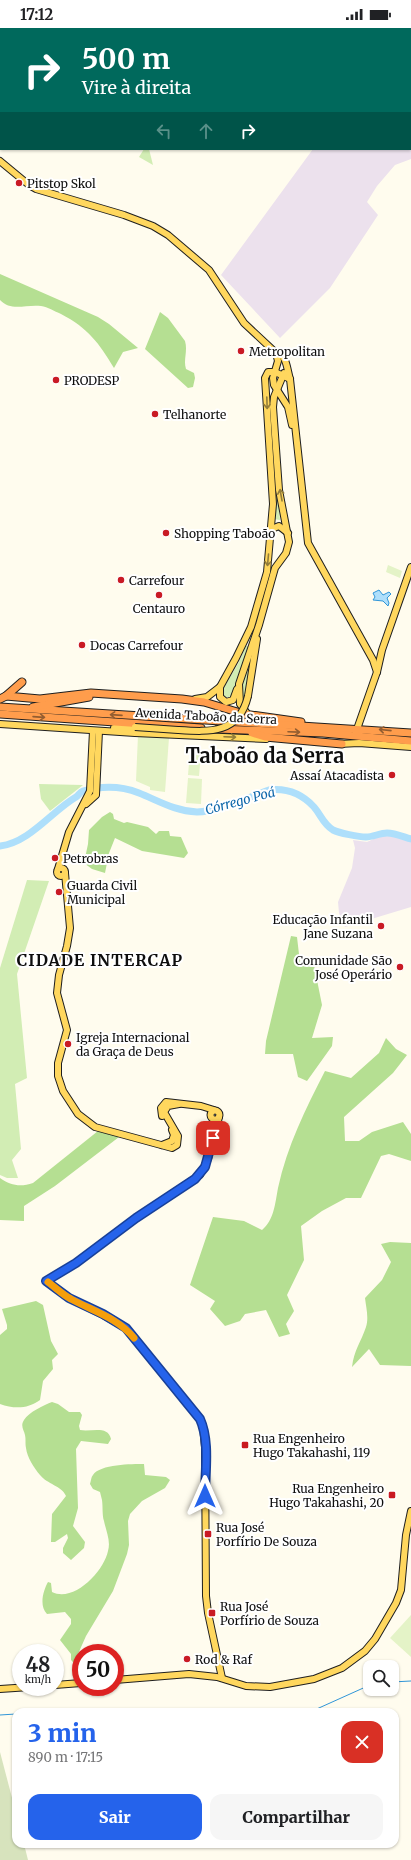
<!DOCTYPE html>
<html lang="pt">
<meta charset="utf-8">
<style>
:root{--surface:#fff;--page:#f6f6f6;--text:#202124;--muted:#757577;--accent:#2563eb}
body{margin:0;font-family:Merriweather,serif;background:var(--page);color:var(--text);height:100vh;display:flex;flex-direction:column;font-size:15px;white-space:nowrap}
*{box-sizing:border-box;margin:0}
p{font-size:13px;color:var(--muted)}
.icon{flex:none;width:22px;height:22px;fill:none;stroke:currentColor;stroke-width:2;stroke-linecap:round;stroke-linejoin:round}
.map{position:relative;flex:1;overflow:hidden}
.panel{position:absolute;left:12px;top:1680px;width:387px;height:140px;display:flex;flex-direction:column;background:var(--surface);border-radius:12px;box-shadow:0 1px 3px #0004}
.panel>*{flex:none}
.hud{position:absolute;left:0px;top:0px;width:411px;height:122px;box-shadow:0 1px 3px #0004;background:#00695c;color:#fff;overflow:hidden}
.tools{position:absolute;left:363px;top:1632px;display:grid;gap:8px}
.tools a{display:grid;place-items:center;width:36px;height:36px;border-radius:8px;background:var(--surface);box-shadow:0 1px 3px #0004;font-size:20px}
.speed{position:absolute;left:12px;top:1616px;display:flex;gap:8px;font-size:20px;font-weight:700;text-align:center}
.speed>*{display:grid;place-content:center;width:52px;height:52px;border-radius:50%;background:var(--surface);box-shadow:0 1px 3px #0004;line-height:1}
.speed small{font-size:10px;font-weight:400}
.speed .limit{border:6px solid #d22;background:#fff;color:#111}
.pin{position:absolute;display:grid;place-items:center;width:34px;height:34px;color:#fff;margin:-17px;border-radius:8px;box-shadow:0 2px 6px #0006}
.me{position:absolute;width:44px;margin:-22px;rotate:0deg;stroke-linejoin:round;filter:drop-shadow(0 0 3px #0008)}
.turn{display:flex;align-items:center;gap:14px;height:84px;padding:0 16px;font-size:18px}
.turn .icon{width:52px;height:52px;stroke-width:2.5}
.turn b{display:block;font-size:28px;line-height:34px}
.lanes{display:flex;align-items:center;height:38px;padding:0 16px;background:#0003;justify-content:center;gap:20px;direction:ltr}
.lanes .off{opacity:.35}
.round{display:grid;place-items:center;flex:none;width:42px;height:42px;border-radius:12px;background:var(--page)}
.summary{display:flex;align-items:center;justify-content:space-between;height:68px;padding:0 16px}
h1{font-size:24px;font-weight:800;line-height:30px;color:var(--accent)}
.button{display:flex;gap:8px;margin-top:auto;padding:8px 16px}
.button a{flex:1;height:46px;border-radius:12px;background:var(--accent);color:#fff;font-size:16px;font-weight:800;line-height:46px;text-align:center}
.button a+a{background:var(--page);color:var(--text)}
.status{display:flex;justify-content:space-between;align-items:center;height:28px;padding:0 20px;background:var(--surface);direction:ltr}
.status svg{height:11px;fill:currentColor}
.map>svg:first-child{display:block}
.industrial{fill:#ece1ed}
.green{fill:#d2edb4}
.forest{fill:#b5df92}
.cemetery{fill:#d7e3bd}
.pitch{fill:#e4f3c7}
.water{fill:#aedffb;stroke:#3096d8}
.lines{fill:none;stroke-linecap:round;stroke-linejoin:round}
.stream{stroke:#3096d8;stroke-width:1}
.river{stroke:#aedffb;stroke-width:7}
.major-casing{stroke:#1f1f1f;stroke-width:8}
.highway-casing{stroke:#1f1f1f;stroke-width:9}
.major{stroke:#ffd75e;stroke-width:6}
.highway{stroke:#ff9d4c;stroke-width:7}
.major-bridge-casing{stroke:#1f1f1f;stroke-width:8;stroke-linecap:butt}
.major-bridge{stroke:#ffd75e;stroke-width:6}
.oneway{stroke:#937d3a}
.oneway2{stroke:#935d30}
.route-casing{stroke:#184099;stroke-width:10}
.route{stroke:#2563eb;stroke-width:7}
.slow{stroke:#f59e0b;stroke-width:7}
.poi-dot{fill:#c91a24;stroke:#fff;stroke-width:1.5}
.labels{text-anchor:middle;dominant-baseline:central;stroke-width:4;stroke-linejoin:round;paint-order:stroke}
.poi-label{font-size:12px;fill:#0e0e0e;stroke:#fff;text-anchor:start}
.street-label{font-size:12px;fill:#0e0e0e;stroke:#fff}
.water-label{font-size:13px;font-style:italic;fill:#0d66aa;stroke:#fff}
.district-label{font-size:16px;font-weight:bold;letter-spacing:1px;fill:#0e0e0e;stroke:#fff}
.town-label{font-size:20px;font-weight:bold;fill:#0e0e0e;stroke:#fff}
</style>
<div class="status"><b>17:12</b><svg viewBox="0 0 49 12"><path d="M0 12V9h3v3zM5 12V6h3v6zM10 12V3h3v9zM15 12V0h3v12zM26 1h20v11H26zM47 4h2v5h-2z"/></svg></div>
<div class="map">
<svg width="411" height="1832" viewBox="0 0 411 1832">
<rect width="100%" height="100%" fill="#fffcee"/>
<!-- industrial -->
<g class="industrial">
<path d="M 410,46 L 411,131 L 395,137 L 377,158 L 367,174 L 378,187 L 330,260 L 280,310 L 221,247 L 313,121 L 410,121 Z"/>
<path d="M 387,806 L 411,814 L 411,879 L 345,899 L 339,885 L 338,874 L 352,840 L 355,820 L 353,812 L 367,814 L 382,807 Z"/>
</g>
<!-- green -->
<g class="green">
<path d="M 144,121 L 149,121 L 153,137 L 139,129 Z"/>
<path d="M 268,369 L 270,370 L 280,492 L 273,491 Z"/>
<path d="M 246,618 L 248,618 L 233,667 C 228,670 226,670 221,666 L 223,661 L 239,634 Z"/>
<path d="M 252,619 L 244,674 L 242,673 L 242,657 Z"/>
<path d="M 39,756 L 83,757 L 50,783 L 41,771 Z"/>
<path d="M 27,852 L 49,853 L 17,946 L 27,1050 L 15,1056 L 21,1121 L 12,1132 L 18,1150 L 7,1150 L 0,1147 L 0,940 Z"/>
</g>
<!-- forest -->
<g class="forest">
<path d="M 0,246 L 98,289 L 109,296 L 138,320 L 123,324 L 114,340 C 99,315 88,300 61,286 C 54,283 48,279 41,278 C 26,276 11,284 0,272 Z"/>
<path d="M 160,284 L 168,290 L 185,313 C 188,323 183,332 186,341 L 194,345 L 195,350 L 193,359 L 188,360 L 145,321 Z"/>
<path d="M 110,784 L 113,786 L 114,791 L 124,795 L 127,794 L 148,799 L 156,806 L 159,803 L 169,803 L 170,808 L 181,809 L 188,825 L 184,830 L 142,823 L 115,810 L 109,825 L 105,845 L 92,841 L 84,835 L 88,816 L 89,802 L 102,789 Z"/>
<path d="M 291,908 L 297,909 L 300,935 L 314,937 L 322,977 L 312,1010 L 333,1009 L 332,1018 L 307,1053 L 298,1049 L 293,1026 L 265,1026 L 266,1013 Z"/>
<path d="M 386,1010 L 396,1021 L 407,1027 L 393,1045 L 344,1089 L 345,1113 L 359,1113 L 372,1104 L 403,1094 L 411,1106 L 411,1133 L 389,1126 L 381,1128 L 361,1170 L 346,1170 L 322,1183 L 301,1198 L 304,1232 L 287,1267 L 294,1283 L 286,1296 L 290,1306 L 279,1309 L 266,1282 L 245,1286 L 240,1293 L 225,1298 L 210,1281 L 215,1273 L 190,1257 L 213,1189 L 244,1193 L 262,1202 C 274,1192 275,1176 278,1160 C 287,1118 306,1080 325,1043 L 351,1050 L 379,1025 Z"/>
<path d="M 98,1103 L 119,1109 L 55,1158 L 24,1178 L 24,1193 L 0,1192 L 0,1150 C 11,1158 21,1159 33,1155 Z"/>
<path d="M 390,1214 L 411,1215 L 411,1338 L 380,1337 L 369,1321 L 352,1339 C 354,1322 361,1314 366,1299 C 369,1290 366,1279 365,1270 L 382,1252 L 391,1234 L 381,1216 Z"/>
<path d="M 36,1273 L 43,1277 L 51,1313 L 58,1326 L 52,1332 L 53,1341 L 43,1353 L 40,1372 C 28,1381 14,1381 0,1376 L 0,1307 L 7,1301 L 7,1297 L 2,1281 Z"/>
<path d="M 52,1374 L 58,1376 L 69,1384 L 80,1384 L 82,1387 L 79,1398 L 80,1402 C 92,1404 108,1397 111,1411 L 108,1416 L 81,1413 L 76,1421 L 78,1480 L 73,1498 L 85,1514 L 84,1520 L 71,1532 L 63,1525 L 63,1520 L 68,1510 L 67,1506 L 55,1514 L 51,1514 L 52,1486 L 66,1468 C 62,1458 47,1456 40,1447 C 34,1440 27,1429 26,1420 C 25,1415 26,1411 25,1407 C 24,1402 20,1398 24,1392 C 29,1384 44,1377 52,1374 Z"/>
<path d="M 144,1436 L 145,1447 L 166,1449 L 170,1452 L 165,1460 L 142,1473 L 130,1486 L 128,1493 L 129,1517 L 127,1526 L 113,1563 L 86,1608 L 74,1635 L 71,1632 L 71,1626 L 60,1612 L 71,1596 L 71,1591 L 65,1584 L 47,1586 C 39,1578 43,1563 48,1554 L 51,1555 L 52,1564 C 74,1575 104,1543 108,1523 C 111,1513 106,1503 104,1493 C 102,1487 103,1479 102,1472 L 100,1464 L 93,1461 L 90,1456 C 91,1453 91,1449 93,1447 C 100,1436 132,1436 144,1436 Z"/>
</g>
<!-- cemetery -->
<path class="cemetery" d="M 0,1724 L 16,1785 L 16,1816 L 24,1816 L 28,1832 L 0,1832 Z"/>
<!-- pitch -->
<g class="pitch">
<path d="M 388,537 L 402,543 L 400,550 L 386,544 Z"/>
<path d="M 138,707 L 169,710 L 165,764 L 150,762 L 150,759 L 136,753 Z"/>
<path d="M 190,724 L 201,725 L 199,748 L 188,747 Z"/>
<path d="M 188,750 L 202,751 L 201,776 L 186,775 Z"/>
<path d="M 411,1587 L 411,1629 L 390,1610 Z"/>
</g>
<!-- water -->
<path class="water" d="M 379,562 L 383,567 L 389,564 L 391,566 L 387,570 L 389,575 L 388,578 L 383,573 L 373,572 L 375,569 L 373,565 Z"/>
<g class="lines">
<!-- stream -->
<g class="stream">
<path d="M 392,1654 L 411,1653"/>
<path d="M 310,1684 L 370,1657"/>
<path d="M 0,1687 L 16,1686"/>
</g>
<!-- river -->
<path class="river" d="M 0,818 C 29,815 52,783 76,769 C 78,768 80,764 83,763 C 101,758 121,758 139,765 C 159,773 175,783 197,784 C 216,784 250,769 269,762 C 286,760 302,766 314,779 C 321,787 323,796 333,802 C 339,805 359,809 366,809 C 373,809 380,805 387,805 C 395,805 404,809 411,811"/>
<defs>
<g id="major">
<path d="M 0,133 L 29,157 L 36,161 L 124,187 L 153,198 L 168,207 L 209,242 L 244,295 L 276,325 C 287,326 287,342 290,351 L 308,515 L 373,632 L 377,644"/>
<path d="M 276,325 L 278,333 L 273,350 L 274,357 L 288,379 L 292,397"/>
<path d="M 270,505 L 274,500 L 279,498 L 288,505"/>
<path d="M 220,659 L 220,669 L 226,674 L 233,672 L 237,661"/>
<path d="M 248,668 L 257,611"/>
<path d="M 195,671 L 207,669 L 220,659 L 236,630 L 251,599 L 267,544 L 273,476 L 265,350 L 268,344 L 275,344 L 290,351"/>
<path d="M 246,684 L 240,676 L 239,656 L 259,597 L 275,540 L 286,525 L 289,514 L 279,462 L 273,379 L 274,369 L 284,345"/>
<path d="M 0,696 L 135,705 L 266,711"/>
<path d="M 114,700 L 135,699"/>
<path d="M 356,704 L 377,644 L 382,622 L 411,539"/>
<path d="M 339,716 L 359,715 L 411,719"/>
<path d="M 86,776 L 96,767 L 99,703"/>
<circle cx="61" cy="844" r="4"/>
<path d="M 58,841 L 69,804 L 90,763 L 93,703"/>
<path d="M 65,845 L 70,900 L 67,918 L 59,947 L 57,965 L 67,1002 L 58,1035 L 58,1048 L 63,1063 L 78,1086 L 95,1099 L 172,1120 L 177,1117 L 178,1108 L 164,1084 L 168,1078 L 179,1076"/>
<circle cx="215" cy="1087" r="4.5"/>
<path d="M 162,1088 L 161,1080 L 166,1074 L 201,1078 L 214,1082"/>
<path d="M 219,1089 L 208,1131 L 200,1147 L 136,1190 L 76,1235 L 46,1253 L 69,1270 L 103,1287 L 126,1300 L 200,1391 L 203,1398 L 205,1419 L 206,1568 L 208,1585 L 222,1650"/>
<path d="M 162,1117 L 172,1113 L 174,1107 L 172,1102"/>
<path d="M 115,1652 L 189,1646 L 217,1649 L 246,1658 L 270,1659 L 314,1651 L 342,1640 L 365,1623 L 375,1611 L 396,1575 L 401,1562 L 406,1507 L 411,1483"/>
<path d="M 55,1657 L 81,1655"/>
<path d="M 0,1661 L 30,1659"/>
</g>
<g id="highway">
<path d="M 6,668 L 40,671 L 91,665 L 182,671 L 204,674 L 244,686 L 301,694"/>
<path d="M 0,671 L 6,668 L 22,654"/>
<path d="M 0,679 L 411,705"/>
<path d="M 33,679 L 89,669"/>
<path d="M 0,686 L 201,700"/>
<path d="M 218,701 L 323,705 L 411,713"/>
<path d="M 252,705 L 265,709 L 342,716"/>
</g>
</defs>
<!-- major casing -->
<use href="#major" class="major-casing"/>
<!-- highway casing -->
<use href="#highway" class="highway-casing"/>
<!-- major -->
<use href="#major" class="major"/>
<!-- highway -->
<use href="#highway" class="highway"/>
<defs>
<path id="major-bridge" d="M 135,699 C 149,700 164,701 178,702 C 210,704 239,706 248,668"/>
</defs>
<!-- major-bridge casing -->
<use href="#major-bridge" class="major-bridge-casing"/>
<!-- major-bridge -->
<use href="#major-bridge" class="major-bridge"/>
</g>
<!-- one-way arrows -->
<defs><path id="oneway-shaft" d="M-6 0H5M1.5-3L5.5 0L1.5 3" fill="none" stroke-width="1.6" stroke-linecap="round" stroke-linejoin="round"/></defs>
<g class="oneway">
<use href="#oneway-shaft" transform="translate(267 375) rotate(88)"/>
<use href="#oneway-shaft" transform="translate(281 467) rotate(-100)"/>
<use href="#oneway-shaft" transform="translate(268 532) rotate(95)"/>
<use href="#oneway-shaft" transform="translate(230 709) rotate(2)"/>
</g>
<g class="oneway2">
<use href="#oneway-shaft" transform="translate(116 687) rotate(-176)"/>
<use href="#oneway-shaft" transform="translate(39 689) rotate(4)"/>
<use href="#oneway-shaft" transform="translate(385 702) rotate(-174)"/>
<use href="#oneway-shaft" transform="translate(294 704) rotate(2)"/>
</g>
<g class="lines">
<defs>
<path id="route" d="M 205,1468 C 205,1444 210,1413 200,1391 L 126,1300 L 103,1286 L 69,1270 L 46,1253 L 76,1235 L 136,1190 L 195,1151 L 205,1139 L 213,1110"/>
</defs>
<!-- route casing -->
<use href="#route" class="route-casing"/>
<!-- route -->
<use href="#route" class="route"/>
<!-- slow -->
<path class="slow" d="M 48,1254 C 56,1260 63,1267 71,1271 C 93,1283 118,1290 134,1310"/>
</g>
<!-- markers -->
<g class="poi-dot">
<circle cx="19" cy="155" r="4"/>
<circle cx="241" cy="323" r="4"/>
<circle cx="56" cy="352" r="4"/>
<circle cx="155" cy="386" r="4"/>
<circle cx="166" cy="505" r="4"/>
<circle cx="121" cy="552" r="4"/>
<circle cx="159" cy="567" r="4"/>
<circle cx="82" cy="617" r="4"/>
<circle cx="392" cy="747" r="4"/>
<circle cx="55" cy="830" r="4"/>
<circle cx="59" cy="864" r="4"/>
<circle cx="381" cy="898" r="4"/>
<circle cx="400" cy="939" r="4"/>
<circle cx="68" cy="1016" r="4"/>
<rect x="241" y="1413" width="8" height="8" rx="2"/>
<rect x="388" y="1463" width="8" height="8" rx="2"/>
<rect x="204" y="1502" width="8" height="8" rx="2"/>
<rect x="208" y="1581" width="8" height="8" rx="2"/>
<circle cx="187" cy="1631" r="4"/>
</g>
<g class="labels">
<!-- poi labels -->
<g class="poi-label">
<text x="27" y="155">Pitstop Skol</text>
<text x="249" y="323">Metropolitan</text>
<text x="64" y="352">PRODESP</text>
<text x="163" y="386">Telhanorte</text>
<text x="174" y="505">Shopping Taboão</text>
<text x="129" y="552">Carrefour</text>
<text x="159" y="580" text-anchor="middle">Centauro</text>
<text x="90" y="617">Docas Carrefour</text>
<text x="384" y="747" text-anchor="end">Assaí Atacadista</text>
<text x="63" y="830">Petrobras</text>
<text x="67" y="857">Guarda Civil<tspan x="67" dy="14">Municipal</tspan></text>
<text x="373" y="891" text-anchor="end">Educação Infantil<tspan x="373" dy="14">Jane Suzana</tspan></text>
<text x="392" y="932" text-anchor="end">Comunidade São<tspan x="392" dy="14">José Operário</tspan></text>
<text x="76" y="1009">Igreja Internacional<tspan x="76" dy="14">da Graça de Deus</tspan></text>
<text x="253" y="1410">Rua Engenheiro<tspan x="253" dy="14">Hugo Takahashi, 119</tspan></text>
<text x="384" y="1460" text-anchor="end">Rua Engenheiro<tspan x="384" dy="14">Hugo Takahashi, 20</tspan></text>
<text x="216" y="1499">Rua José<tspan x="216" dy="14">Porfírio De Souza</tspan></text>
<text x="220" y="1578">Rua José<tspan x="220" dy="14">Porfírio de Souza</tspan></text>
<text x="195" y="1631">Rod &amp; Raf</text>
</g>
<!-- street labels -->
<g class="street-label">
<text transform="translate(206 688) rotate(3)">Avenida Taboão da Serra</text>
</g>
<!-- water labels -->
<g class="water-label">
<text transform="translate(240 773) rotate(-15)">Córrego Poá</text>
</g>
<!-- district labels -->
<g class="district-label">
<text x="100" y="932">CIDADE INTERCAP</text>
</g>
<!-- town labels -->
<g class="town-label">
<text x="265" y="727">Taboão da Serra</text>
</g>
</g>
</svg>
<div class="tools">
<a><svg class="icon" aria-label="search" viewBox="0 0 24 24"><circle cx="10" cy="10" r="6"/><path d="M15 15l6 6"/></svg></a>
</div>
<div class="speed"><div>48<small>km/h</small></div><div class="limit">50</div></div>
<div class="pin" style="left:213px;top:1110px;background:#d93025"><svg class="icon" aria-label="arrive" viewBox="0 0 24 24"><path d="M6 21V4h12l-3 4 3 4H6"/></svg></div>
<svg class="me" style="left:205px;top:1468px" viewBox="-20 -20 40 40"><path d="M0-17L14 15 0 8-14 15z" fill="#2563eb" stroke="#fff" stroke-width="4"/></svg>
<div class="hud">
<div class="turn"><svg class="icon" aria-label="right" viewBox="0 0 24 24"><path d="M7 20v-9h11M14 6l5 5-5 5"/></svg><div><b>500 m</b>Vire à direita</div></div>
<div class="lanes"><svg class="icon off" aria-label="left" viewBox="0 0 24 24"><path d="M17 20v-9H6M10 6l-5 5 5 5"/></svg><svg class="icon off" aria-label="ahead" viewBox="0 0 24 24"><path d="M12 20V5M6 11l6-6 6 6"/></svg><svg class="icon" aria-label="right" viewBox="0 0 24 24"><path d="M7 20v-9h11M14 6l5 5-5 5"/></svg></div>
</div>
<section class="panel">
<div class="summary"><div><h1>3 min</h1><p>890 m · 17:15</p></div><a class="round" style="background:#d93025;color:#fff"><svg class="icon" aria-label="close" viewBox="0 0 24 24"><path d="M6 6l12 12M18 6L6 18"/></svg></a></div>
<div class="button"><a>Sair</a><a>Compartilhar</a></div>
</section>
</div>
